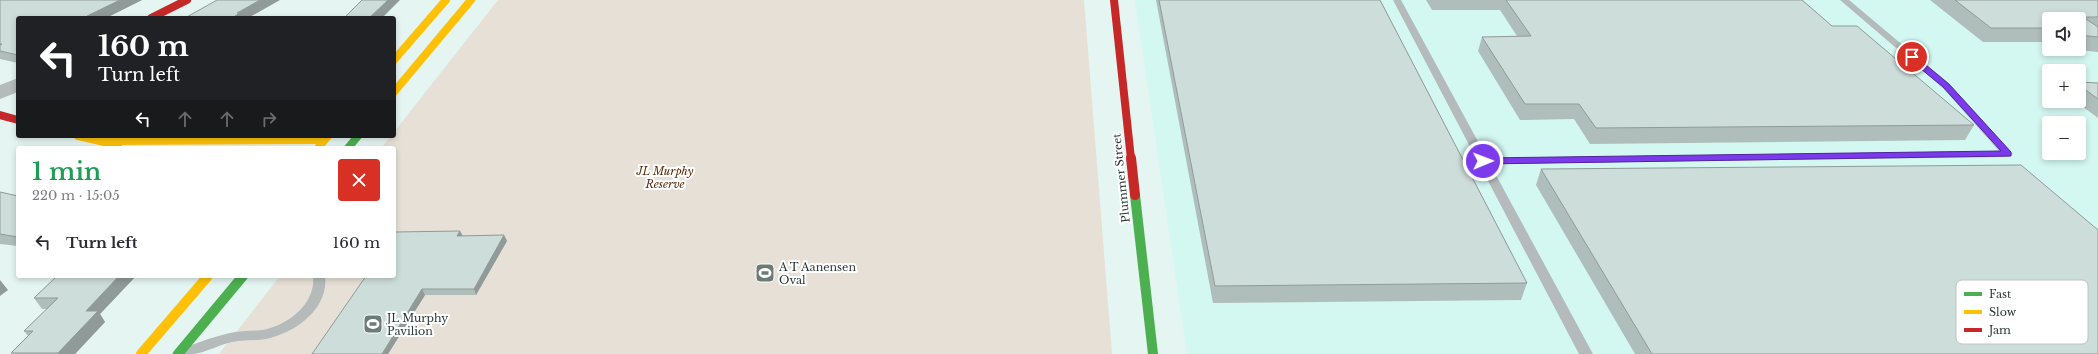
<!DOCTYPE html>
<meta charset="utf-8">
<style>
:root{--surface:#fff;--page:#f2f2f3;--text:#2b2b33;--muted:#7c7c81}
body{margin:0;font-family:"Libre Baskerville",serif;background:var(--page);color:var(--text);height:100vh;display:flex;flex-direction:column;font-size:15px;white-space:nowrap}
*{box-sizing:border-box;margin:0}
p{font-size:13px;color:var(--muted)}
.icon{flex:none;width:22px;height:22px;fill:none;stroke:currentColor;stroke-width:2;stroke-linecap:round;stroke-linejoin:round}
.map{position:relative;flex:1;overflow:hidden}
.details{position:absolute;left:16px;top:146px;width:380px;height:132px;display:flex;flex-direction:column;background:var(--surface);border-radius:4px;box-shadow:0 2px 6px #0003}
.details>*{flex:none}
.banner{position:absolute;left:16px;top:16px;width:380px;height:122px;border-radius:4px;box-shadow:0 2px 6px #0003;background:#202124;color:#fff;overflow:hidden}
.tools{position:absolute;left:2042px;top:12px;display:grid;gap:8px}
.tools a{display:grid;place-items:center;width:44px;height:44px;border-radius:4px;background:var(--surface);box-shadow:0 2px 6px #0003;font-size:20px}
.pin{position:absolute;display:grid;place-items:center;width:34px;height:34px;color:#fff;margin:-17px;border:2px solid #fff;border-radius:50%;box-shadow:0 1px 4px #0007}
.me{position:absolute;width:44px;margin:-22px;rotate:89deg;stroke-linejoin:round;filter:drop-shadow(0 0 3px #0008)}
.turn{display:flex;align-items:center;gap:14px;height:84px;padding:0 16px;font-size:18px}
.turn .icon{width:52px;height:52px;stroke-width:2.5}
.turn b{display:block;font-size:28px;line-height:34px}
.lanes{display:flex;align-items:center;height:38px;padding:0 16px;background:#0003;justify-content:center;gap:20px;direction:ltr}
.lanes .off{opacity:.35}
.round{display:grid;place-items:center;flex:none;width:42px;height:42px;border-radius:4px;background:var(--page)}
.overview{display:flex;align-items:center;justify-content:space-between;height:68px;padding:0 16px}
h1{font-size:24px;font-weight:600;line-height:30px;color:#1e9e55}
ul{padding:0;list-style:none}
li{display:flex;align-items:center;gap:12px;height:56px;padding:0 16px}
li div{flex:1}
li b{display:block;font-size:15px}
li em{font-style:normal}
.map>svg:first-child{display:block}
.built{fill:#d3f7f1;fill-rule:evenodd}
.green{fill:#e7e0d6}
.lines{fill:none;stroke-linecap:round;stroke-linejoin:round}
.lane{fill:#b4bbba;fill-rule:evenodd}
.street{fill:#b4bbba;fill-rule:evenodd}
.fast-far1{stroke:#4caf50;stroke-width:8}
.fast{stroke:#4caf50;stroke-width:10}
.slow-far1{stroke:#ffc107;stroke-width:8}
.slow{stroke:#ffc107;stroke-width:10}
.jam-far1{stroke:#c62828;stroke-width:8}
.jam{stroke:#c62828;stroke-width:10}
.wall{fill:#b0bebb}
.shaded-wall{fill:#909b99}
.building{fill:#cdddda;stroke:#909b99}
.route{fill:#7c3aed;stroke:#51269a}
.labels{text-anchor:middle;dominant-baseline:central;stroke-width:4;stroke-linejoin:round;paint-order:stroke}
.park-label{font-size:11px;font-style:italic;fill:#582b09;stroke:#fff}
.street-label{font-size:11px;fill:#293937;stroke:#fff}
.poi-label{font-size:11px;fill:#293937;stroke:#fff;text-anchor:start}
.key{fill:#fff;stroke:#bfc4c3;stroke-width:1}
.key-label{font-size:11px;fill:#293937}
</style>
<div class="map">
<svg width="2098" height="354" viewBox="0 0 2098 354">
<rect width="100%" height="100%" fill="#e4f5f2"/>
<!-- built -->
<path class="built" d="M 1135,0 L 2098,0 L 2098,354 L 1187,354 ZM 2049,19 L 2079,19 L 2079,49 L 2049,49 ZM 2049,71 L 2079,71 L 2079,101 L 2049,101 ZM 2049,123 L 2079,123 L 2079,153 L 2049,153 Z"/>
<!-- green -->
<path class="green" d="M 498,0 L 1084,0 L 1112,354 L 219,354 L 280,276 L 394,276 L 394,148 L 381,148 L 391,136 L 394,136 L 394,132 Z"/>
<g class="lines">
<!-- lane -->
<g class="lane">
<path d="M 1393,0 L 1401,0 L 1487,158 L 1999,151 L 1943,88 L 1840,0 L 1849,0 L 1949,84 L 2013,154 L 2008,157 L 1490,164 L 1593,354 L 1579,354 Z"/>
<path d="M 313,276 L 325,276 C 329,309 295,333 266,339 C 254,341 243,340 232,342 C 219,345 207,352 194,354 C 187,354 179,354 172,354 L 174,351 C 193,345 211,337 230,333 C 242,330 255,332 267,329 C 291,323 316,302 313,276 Z"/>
</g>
<!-- street -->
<path class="street" d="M 18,78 L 18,92 L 0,99 L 0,85 Z"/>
<!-- fast-far1 -->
<path class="fast-far1" d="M 348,148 L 358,136"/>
<!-- fast -->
<g class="fast">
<path d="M 1135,195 L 1153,354"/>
<path d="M 178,354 L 243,276"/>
</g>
<!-- slow-far1 -->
<g class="slow-far1">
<path d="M 394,60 L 446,0"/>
<path d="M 394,92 L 471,0"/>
<path d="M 78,136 L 118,145"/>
<path d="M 103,141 L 324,140"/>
<path d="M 318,148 L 328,136"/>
</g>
<!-- slow -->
<path class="slow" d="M 141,354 L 208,276"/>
<!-- jam-far1 -->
<g class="jam-far1">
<path d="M 1114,0 L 1131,159"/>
<path d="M 151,18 L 187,0"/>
<path d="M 0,115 L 18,120"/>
</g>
<!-- jam -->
<path class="jam" d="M 1131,158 L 1135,195"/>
</g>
<!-- wall -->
<g class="wall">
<path d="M 0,0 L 142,0 L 106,18 L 18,18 L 18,63 L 0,59 Z"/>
<path d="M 1156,0 L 1380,0 L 1527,283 L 1521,300 L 1213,303 Z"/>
<path d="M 1426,0 L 1802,0 L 1832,26 L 1974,125 L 1965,140 L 1590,144 L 1574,119 L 1520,120 L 1478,51 L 1482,37 L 1517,36 L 1500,10 L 1432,10 Z"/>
<path d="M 1930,0 L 2098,0 L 2098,52 L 2070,49 L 2079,49 L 2079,19 L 2049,19 L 2049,42 L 1983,42 Z"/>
<path d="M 2079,82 L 2098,83 L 2098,118 L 2075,101 L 2079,101 Z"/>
<path d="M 1541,169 L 2098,354 L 1635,354 L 1536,185 Z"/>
<path d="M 0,192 L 18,196 L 18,246 L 0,244 Z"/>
<path d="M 504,235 L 507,241 L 476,295 L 425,295 L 388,354 L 312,354 L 462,236 Z"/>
<path d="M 57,276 L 136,276 L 100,314 L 105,322 L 75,354 L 12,354 L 11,353 L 28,336 L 24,331 L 47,309 L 42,309 L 34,298 Z"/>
</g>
<!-- shaded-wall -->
<g class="shaded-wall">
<path d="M 120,0 L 142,0 L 106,18 L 89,18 L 87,16 Z"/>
<path d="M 260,0 L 280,0 L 248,18 L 232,18 L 237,13 Z"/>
<path d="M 388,0 L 400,0 L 382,18 L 369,18 Z"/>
<path d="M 460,231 L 463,236 L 457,236 Z"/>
<path d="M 504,235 L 507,241 L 476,295 L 474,289 Z"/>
<path d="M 119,276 L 136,276 L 100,314 L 105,322 L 75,354 L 59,354 L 58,353 L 86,311 Z"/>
<path d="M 0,280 L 8,290 L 0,296 Z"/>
<path d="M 422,289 L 425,295 L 388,354 L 382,354 Z"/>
</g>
<!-- building -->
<g class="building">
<path d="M 0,0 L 120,0 L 87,16 L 97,18 L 18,18 L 18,55 L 0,51 L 0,45 L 2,44 L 0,44 Z"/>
<path d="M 217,0 L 260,0 L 237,13 L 240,13 L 232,18 L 185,18 Z"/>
<path d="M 362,0 L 388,0 L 369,18 L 344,18 Z"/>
<path d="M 1159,0 L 1380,0 L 1527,283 L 1215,286 Z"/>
<path d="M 1506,0 L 1802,0 L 1832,26 L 1857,26 L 1974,125 L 1596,128 L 1579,104 L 1525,104 L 1482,37 L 1531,36 Z"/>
<path d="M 1955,0 L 2098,0 L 2098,17 L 2083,17 L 2098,27 L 2098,37 L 2079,35 L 2079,19 L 2049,19 L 2049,28 L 1991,28 Z"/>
<path d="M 2079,82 L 2098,83 L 2098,99 L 2079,85 Z"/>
<path d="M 2021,165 L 2098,230 L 2098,354 L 1652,354 L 1541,169 Z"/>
<path d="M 0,192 L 18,196 L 18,237 L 0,234 Z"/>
<path d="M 460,231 L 457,236 L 504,235 L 474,289 L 422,289 L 382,354 L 312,354 L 366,276 L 394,276 L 394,232 Z"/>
<path d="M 57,276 L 119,276 L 86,311 L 98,311 L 58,353 L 11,353 L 33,331 L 24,331 L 58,298 L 34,298 Z"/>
</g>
<!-- route -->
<path class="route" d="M 1909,56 L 1915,56 L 1949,84 L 2011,152 L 2011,156 L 1483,164 L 1478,161 L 1483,158 L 2001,151 L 1943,87 L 1909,59 Z"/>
<!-- icons -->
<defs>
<symbol id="stadium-square" viewBox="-11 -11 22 22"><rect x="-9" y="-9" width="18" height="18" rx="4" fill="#6a7b78" stroke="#fff"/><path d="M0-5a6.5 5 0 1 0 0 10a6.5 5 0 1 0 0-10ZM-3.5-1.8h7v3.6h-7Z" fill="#fff"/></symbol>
</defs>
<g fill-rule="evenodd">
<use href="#stadium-square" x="754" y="262" width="22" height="22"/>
<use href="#stadium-square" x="362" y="313" width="22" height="22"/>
</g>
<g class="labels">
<!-- park labels -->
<g class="park-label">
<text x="665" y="171">JL Murphy<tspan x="665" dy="13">Reserve</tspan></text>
</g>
<!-- street labels -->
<g class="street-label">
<text transform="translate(1121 178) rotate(-96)">Plummer Street</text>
</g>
<!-- poi labels -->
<g class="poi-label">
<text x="779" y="267">A T Aanensen<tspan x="779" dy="13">Oval</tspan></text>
<text x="387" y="318">JL Murphy<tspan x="387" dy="13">Pavilion</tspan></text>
</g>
</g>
<!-- legend -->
<rect x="1956" y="280" width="132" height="64" rx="6" class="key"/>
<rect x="1964" y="292" width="18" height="4" fill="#4caf50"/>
<rect x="1964" y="310" width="18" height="4" fill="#ffc107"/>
<rect x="1964" y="328" width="18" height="4" fill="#c62828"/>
<g class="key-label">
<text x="1989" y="298">Fast</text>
<text x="1989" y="316">Slow</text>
<text x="1989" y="334">Jam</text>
</g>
</svg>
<div class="tools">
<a><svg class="icon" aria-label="sound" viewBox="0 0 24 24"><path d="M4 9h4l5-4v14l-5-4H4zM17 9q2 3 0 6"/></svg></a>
<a>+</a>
<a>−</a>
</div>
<div class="pin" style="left:1912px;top:57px;background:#d93025"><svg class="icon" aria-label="arrive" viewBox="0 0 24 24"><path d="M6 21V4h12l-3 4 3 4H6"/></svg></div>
<svg class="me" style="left:1483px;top:161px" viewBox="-20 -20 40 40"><circle r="17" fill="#7c3aed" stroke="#fff" stroke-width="3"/><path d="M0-11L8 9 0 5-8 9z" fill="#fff"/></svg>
<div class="banner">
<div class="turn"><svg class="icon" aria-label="left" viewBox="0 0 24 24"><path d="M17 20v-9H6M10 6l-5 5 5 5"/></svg><div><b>160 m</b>Turn left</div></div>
<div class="lanes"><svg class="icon" aria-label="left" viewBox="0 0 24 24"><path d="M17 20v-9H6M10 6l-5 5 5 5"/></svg><svg class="icon off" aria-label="ahead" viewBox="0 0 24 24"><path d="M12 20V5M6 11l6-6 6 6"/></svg><svg class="icon off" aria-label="ahead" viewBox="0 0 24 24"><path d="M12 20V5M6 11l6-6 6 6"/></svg><svg class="icon off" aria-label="right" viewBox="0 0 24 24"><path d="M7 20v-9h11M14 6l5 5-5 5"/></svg></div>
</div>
<section class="details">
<div class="overview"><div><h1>1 min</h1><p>220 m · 15:05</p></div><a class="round" style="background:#d93025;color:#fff"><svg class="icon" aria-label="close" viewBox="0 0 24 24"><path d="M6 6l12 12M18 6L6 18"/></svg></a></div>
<ul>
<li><svg class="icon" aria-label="left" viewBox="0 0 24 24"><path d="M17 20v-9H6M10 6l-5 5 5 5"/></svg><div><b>Turn left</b></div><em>160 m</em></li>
</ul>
</section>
</div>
